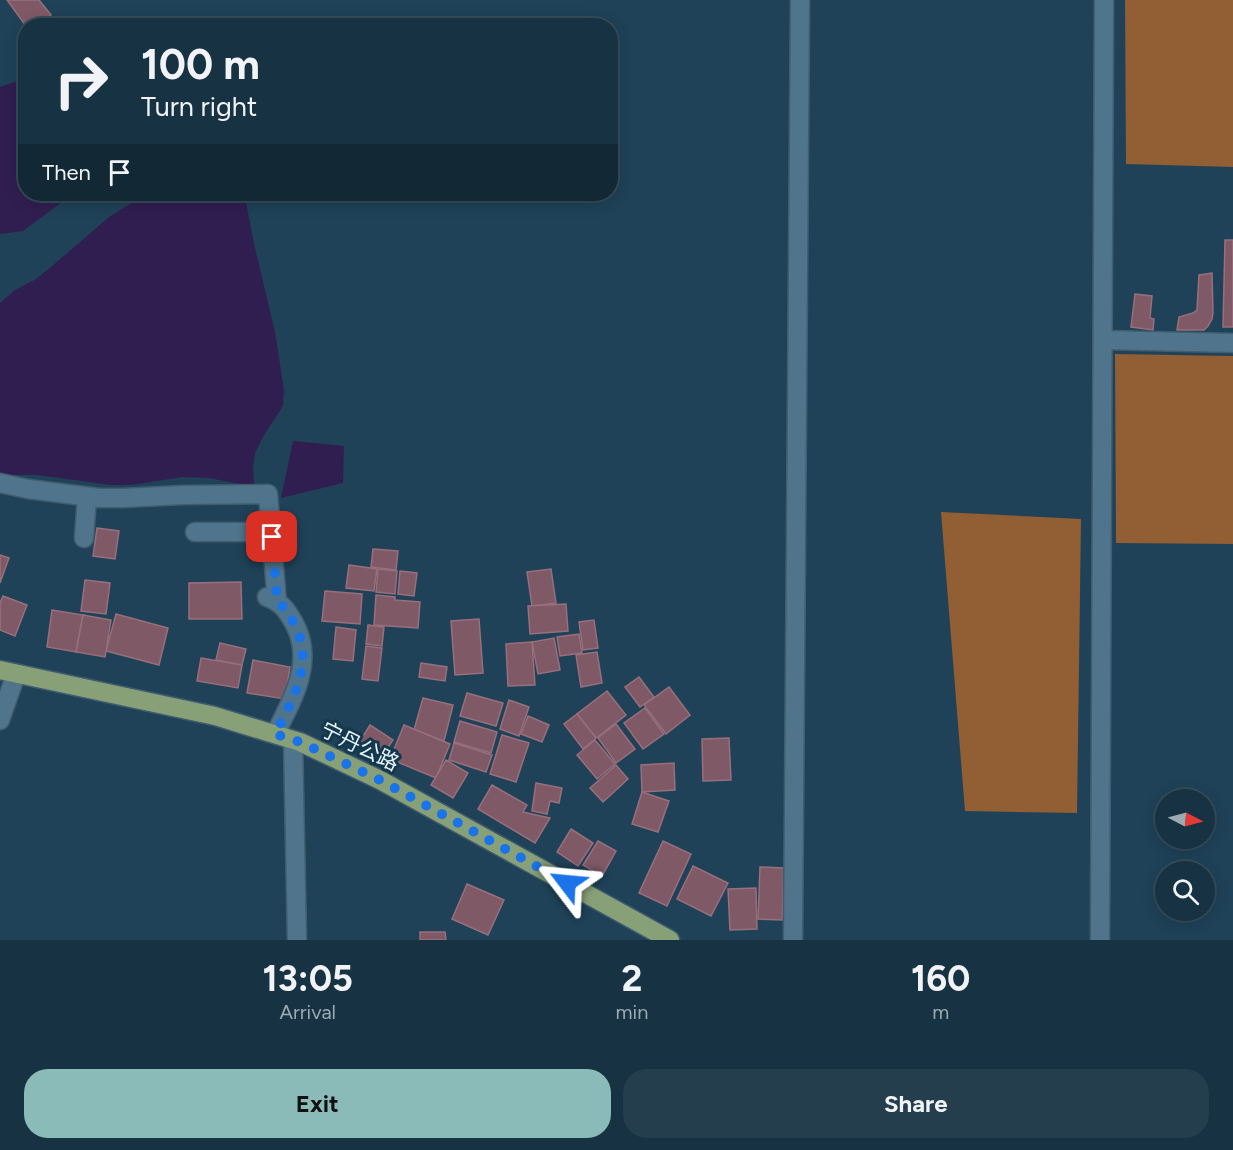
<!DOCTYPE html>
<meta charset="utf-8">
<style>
:root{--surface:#173242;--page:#243e4d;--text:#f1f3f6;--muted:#9eaab2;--line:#364d5b;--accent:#8bbbb9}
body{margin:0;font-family:Figtree,"Noto Sans SC",sans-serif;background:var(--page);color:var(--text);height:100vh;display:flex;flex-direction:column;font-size:22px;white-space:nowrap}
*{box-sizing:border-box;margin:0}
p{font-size:20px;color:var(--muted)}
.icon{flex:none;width:33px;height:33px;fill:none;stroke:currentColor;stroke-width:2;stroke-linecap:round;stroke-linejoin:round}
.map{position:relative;height:940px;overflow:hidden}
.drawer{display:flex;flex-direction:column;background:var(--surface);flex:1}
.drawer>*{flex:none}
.top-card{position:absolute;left:18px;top:18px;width:600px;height:183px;border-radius:24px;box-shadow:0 3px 15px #0003,0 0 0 2px var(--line);background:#173242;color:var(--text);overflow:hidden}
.needle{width:39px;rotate:96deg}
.buttons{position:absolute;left:1155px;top:789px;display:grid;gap:12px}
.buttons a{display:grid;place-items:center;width:60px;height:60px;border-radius:50%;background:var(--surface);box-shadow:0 3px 15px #0003,0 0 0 2px var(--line);font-size:30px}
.pin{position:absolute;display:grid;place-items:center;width:51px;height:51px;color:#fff;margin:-26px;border-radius:12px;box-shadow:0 3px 9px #0006}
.me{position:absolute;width:66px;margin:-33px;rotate:299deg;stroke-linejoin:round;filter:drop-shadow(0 0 4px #0008)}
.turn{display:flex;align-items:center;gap:21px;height:126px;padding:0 24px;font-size:27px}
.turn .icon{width:78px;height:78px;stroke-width:2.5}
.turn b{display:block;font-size:42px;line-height:51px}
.then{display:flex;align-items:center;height:57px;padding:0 24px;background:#0003;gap:12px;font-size:22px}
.eta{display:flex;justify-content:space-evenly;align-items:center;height:102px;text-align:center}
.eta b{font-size:36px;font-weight:700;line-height:42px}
.primary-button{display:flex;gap:12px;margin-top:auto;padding:12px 24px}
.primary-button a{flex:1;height:69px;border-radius:24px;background:var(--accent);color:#111;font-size:24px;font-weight:700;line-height:69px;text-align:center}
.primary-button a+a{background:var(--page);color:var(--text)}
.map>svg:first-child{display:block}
.forest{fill:#925e34}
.water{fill:#311e51}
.building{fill:#805966;stroke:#986f7c;stroke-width:1.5}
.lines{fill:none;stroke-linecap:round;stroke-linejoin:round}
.street-casing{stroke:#3f5d6e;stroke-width:21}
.primary-casing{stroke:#3f5d6e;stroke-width:21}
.street{stroke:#50748b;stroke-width:18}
.primary{stroke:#88a077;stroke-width:18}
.route{stroke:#1a73e8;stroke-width:10;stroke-dasharray:0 18}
.labels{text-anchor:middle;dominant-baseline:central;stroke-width:6;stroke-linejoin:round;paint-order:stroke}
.street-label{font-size:21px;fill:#e9f5fd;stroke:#14384c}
</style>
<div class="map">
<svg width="1233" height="940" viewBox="0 0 1233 940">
<rect width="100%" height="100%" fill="#1f4258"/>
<!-- forest -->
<g class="forest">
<path d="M 1125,0 L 1233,0 L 1233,167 L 1126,164 Z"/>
<path d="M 1115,354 L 1233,356 L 1233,544 L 1116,543 Z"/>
<path d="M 941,512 L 1081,519 L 1077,813 L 965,811 Z"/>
</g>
<!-- water -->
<g class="water">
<path d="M 25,81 L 26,194 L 73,194 L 23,231 L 0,234 L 0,87 L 14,82 Z"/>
<path d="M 146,194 L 243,194 L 246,202 L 254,244 L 275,332 L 284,390 L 283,406 L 264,435 L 255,453 L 253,468 L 254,483 L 251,486 L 208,478 L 183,477 L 131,485 L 111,485 L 37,475 L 16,475 L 0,477 L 0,303 L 15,290 L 36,279 L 51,267 L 109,217 Z"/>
<path d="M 293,441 L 344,446 L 343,483 L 281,498 Z"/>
</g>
<!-- building -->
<g class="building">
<path d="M 7,0 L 39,0 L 51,15 L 37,26 L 26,26 Z"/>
<path d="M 1225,240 L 1233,240 L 1233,327 L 1223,327 Z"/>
<path d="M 1212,273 L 1213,313 L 1212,319 L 1208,326 L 1204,330 L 1177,330 L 1179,317 L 1193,313 L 1197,310 L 1199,275 Z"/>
<path d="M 1135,294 L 1152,296 L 1150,318 L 1154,319 L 1153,330 L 1131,327 Z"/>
<path d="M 97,528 L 119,531 L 115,559 L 93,556 Z"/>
<path d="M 373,549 L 398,551 L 396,570 L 371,567 Z"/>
<path d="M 0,555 L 9,558 L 0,583 Z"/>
<path d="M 349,565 L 377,569 L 374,591 L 346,588 Z"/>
<path d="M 378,569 L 397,571 L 395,594 L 376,592 Z"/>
<path d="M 551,569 L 556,603 L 532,606 L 527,572 Z"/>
<path d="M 400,571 L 417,573 L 414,596 L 398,594 Z"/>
<path d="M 85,580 L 110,583 L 106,614 L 81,611 Z"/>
<path d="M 241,582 L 242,619 L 189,619 L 189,583 Z"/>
<path d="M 325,591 L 362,594 L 360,624 L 322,621 Z"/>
<path d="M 376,595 L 395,597 L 395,600 L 420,602 L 418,628 L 374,625 Z"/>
<path d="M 3,596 L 27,605 L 15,636 L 0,630 L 0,603 Z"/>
<path d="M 566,604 L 568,631 L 530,634 L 528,606 Z"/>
<path d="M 52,610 L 83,615 L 76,652 L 47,647 Z"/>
<path d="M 116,614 L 168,628 L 159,665 L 106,651 Z"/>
<path d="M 83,615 L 111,620 L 105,657 L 76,652 Z"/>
<path d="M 479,619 L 483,673 L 455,675 L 451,621 Z"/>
<path d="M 594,620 L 598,648 L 583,650 L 579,622 Z"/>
<path d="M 368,625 L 384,627 L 382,646 L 366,644 Z"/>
<path d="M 336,627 L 356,630 L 353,661 L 333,659 Z"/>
<path d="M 579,634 L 582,653 L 560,656 L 557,637 Z"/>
<path d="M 554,638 L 560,670 L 538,674 L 532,642 Z"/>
<path d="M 532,642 L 535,685 L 508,686 L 506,644 Z"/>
<path d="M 220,643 L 246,649 L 242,665 L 216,660 Z"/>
<path d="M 366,646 L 382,648 L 378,681 L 362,679 Z"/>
<path d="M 597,652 L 602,683 L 581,687 L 576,655 Z"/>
<path d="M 201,658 L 242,665 L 238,688 L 197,681 Z"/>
<path d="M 253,660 L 290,667 L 285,699 L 247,693 Z"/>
<path d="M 421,663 L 447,667 L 445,681 L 419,677 Z"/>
<path d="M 639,677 L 654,697 L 640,707 L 625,687 Z"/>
<path d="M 669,687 L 690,715 L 666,734 L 644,705 Z"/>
<path d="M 607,691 L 626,715 L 596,738 L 577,714 Z"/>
<path d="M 467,693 L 503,703 L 496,726 L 460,716 Z"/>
<path d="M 423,698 L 453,705 L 444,741 L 414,730 Z"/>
<path d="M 509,700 L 529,707 L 519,736 L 500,729 Z"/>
<path d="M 645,708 L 664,734 L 643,749 L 624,723 Z"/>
<path d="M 577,714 L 596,738 L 583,749 L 564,724 Z"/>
<path d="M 528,716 L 549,725 L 542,742 L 521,734 Z"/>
<path d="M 460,721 L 497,732 L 491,753 L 454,742 Z"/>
<path d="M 616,724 L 635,749 L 616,763 L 598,738 Z"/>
<path d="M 370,725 L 393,740 L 382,756 L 360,741 Z"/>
<path d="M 404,725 L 450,744 L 436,778 L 390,759 Z"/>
<path d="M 502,735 L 529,743 L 516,782 L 490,774 Z"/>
<path d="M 729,738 L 731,780 L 703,781 L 702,739 Z"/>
<path d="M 595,740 L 615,764 L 597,779 L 577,755 Z"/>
<path d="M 454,743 L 492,755 L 486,772 L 449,760 Z"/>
<path d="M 446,760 L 468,773 L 453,798 L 431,785 Z"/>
<path d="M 674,763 L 675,790 L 642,792 L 641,765 Z"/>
<path d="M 616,765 L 628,779 L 603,802 L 590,788 Z"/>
<path d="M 536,783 L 562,788 L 559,803 L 550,801 L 547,814 L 532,811 Z"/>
<path d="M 492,785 L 527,805 L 523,812 L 550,818 L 535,843 L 478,809 Z"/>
<path d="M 642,792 L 669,801 L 658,832 L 632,824 Z"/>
<path d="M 571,829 L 593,843 L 578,866 L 557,852 Z"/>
<path d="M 598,841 L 616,851 L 602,876 L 583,865 Z"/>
<path d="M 663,841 L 691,854 L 667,906 L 639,893 Z"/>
<path d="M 693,866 L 728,883 L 711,916 L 677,899 Z"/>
<path d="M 760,867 L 784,868 L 782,920 L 758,919 Z"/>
<path d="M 467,884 L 504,900 L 488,935 L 452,919 Z"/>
<path d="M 756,888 L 757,929 L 730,930 L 728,889 Z"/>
<path d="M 420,932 L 445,932 L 446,940 L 420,940 Z"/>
</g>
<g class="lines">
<defs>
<g id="street">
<path d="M 1103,340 L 1233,343"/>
<path d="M 0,483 L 28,489 L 99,498 L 123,498 L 183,495 L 268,494 L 277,602"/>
<path d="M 195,532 L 262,532 L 264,552"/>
<path d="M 84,538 L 87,497"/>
<path d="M 267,597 C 282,603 286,609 294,623 C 315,661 293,699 275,734"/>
<path d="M 0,720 L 16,674"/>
<path d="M 293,740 L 297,940"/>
<path d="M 793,940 L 800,0"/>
<path d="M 1100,940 L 1104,0"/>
</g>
<path id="primary" d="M 0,670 L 215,716 L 300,742 L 380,780 L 670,940"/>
</defs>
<!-- street casing -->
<use href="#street" class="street-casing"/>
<!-- primary casing -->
<use href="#primary" class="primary-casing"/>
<!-- street -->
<use href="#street" class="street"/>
<!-- primary -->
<use href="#primary" class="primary"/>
</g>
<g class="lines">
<!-- route -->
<path class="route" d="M 272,537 L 277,602 C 285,607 290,615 294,624 C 315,661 293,700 275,734 L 300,742 L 380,780 L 567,883"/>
</g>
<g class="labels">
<!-- street labels -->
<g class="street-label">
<text transform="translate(360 746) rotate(26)">宁丹公路</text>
</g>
</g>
</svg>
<div class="buttons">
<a><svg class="needle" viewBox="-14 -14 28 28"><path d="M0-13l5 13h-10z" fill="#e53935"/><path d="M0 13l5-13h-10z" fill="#9eaab2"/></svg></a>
<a><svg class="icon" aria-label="search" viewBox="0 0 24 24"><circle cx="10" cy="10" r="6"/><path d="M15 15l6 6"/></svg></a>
</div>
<div class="pin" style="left:272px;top:537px;background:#d93025"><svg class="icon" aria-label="arrive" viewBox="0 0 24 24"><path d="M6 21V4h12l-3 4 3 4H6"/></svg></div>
<svg class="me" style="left:567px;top:883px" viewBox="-20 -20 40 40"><path d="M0-17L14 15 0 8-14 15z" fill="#1a73e8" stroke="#fff" stroke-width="4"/></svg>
<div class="top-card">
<div class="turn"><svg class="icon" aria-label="right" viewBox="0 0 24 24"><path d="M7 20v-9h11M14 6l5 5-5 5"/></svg><div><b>100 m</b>Turn right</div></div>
<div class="then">Then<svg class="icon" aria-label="arrive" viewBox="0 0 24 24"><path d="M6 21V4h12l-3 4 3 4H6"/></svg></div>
</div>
</div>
<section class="drawer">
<div class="eta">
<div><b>13:05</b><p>Arrival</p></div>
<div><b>2</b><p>min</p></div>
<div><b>160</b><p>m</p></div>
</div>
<div class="primary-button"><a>Exit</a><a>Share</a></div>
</section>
